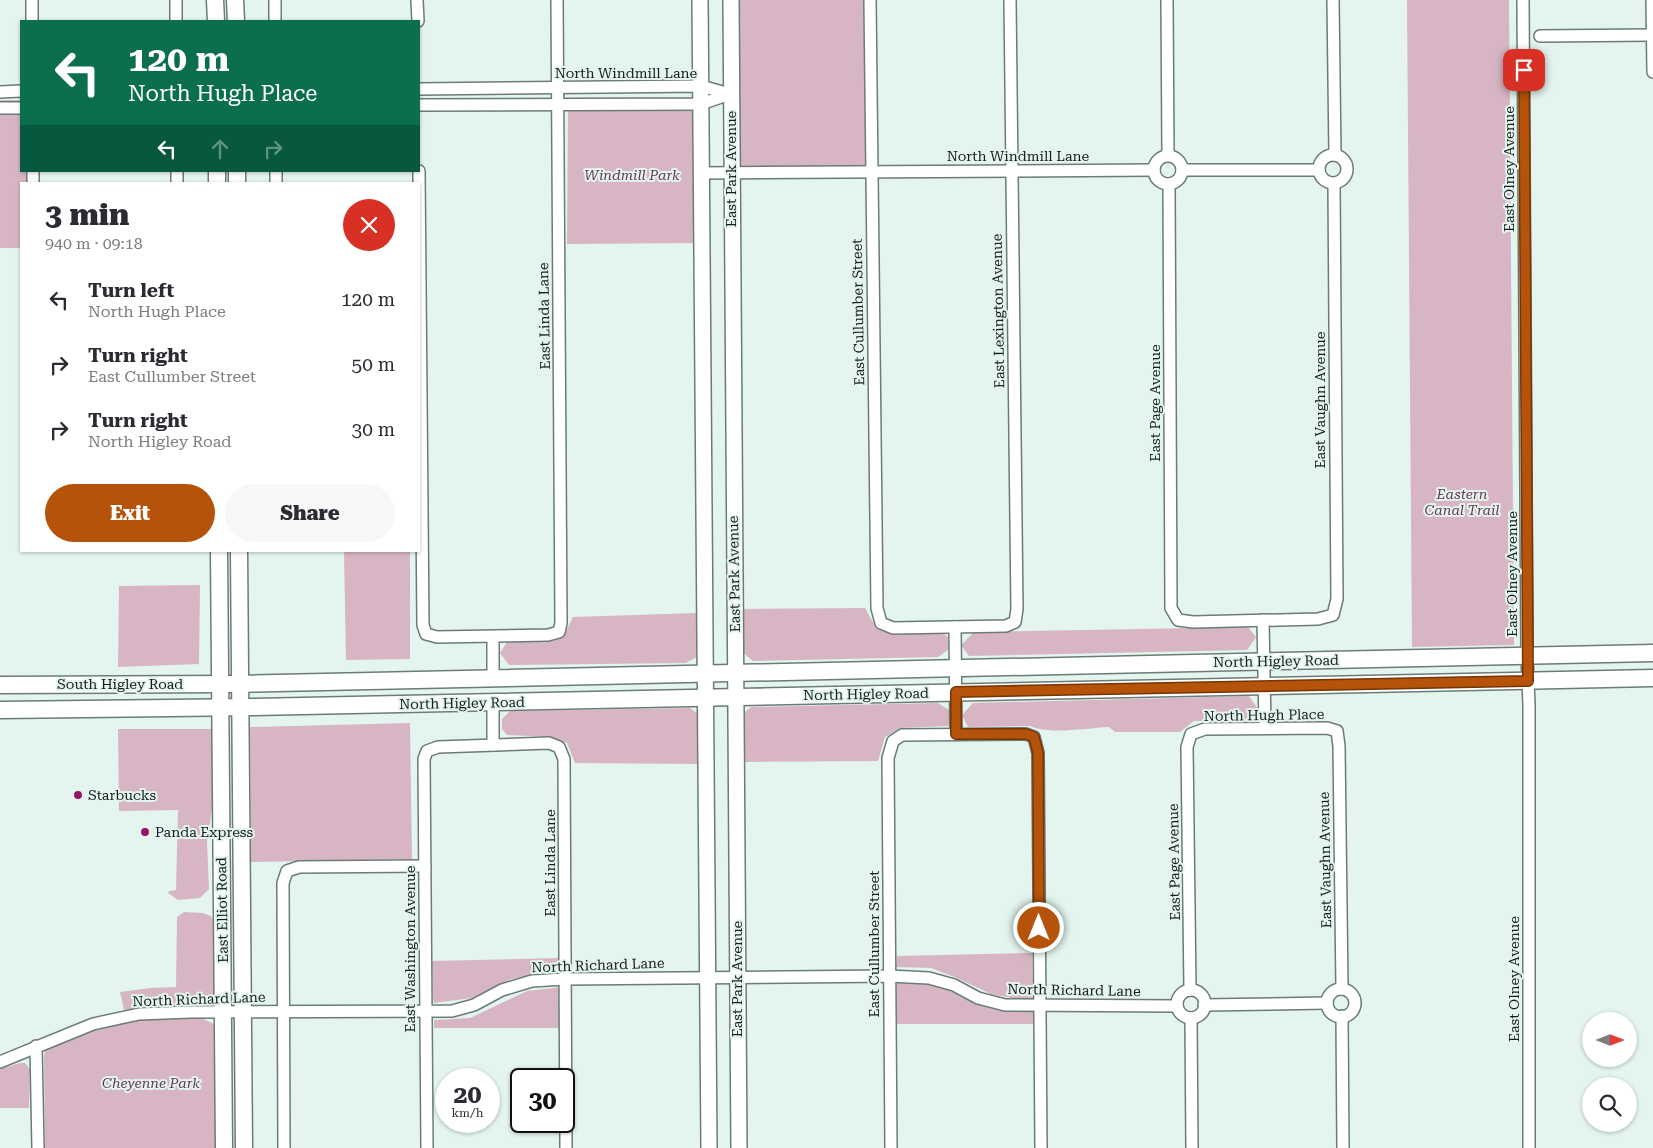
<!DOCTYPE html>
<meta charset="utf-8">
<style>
:root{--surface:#fff;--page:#f7f7f7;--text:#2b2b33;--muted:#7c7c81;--accent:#b45309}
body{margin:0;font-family:"Roboto Serif",serif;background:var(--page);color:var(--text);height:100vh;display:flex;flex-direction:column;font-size:19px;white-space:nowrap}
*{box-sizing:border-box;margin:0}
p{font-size:16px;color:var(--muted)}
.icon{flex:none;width:28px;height:28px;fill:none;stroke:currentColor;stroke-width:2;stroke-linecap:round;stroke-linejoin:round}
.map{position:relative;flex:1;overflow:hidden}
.side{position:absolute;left:20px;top:182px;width:400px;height:370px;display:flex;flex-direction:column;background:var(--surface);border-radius:0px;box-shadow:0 1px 4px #0004}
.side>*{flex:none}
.guide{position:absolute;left:20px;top:20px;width:400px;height:152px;border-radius:0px;box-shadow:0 1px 4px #0004;background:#0b6e4f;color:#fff;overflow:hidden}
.needle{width:32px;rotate:90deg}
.buttons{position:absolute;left:1582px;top:1012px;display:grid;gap:10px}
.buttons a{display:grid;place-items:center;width:55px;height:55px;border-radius:50%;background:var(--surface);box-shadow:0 1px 4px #0004;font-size:25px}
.speed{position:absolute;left:435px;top:1068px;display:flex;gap:10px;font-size:25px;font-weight:700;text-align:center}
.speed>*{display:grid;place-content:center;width:65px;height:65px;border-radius:50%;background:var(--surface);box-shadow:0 1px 4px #0004;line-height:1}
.speed small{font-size:12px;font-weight:400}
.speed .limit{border:2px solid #111;border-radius:8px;background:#fff;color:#111}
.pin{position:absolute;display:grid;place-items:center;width:42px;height:42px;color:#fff;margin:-21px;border-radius:10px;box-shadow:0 2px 8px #0006}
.me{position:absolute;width:55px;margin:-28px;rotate:0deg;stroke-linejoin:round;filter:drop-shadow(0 0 4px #0008)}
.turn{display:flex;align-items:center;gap:18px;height:105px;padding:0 25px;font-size:22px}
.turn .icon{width:65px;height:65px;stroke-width:2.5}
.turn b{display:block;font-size:35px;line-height:42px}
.lanes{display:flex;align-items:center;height:48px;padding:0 25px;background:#0003;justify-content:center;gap:25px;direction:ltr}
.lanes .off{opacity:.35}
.round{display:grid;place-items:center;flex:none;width:52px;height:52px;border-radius:26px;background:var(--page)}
.overview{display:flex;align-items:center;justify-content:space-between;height:85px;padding:0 25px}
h1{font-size:30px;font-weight:800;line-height:38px}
.cta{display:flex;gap:10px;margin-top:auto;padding:10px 25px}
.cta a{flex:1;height:58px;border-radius:30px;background:var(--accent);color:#fff;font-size:20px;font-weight:800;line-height:58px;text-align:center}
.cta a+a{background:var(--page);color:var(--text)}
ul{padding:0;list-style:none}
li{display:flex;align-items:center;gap:15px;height:65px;padding:0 25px}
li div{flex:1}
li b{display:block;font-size:19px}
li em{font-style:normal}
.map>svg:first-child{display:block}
.green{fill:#d7b5c5}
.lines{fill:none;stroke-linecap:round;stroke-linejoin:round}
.minor-casing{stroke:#6b7c75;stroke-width:14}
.tertiary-casing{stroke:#6b7c75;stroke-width:18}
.secondary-casing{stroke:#6b7c75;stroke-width:19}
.minor{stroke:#fff;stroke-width:11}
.tertiary{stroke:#fff;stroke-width:15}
.secondary{stroke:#fff;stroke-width:16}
.route-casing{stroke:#753606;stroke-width:12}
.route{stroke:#b45309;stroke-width:9}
.poi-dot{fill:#981267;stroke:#e3f5ee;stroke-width:2}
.labels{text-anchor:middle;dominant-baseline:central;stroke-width:4;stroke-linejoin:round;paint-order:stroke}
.street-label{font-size:14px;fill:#161d1b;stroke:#e3f5ee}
.park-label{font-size:14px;font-style:italic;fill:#673850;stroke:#e3f5ee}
.poi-label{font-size:14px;fill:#161d1b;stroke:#e3f5ee;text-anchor:start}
</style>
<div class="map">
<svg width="1653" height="1148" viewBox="0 0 1653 1148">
<rect width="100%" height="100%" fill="#e3f5ee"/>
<!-- green -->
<g class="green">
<path d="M 731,0 L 868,0 L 871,173 L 731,173 Z"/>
<path d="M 1407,0 L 1509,0 L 1514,645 L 1412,647 Z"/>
<path d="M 0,100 L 21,100 L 21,171 L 33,171 L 33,184 L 21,184 L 21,248 L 0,248 Z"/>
<path d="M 690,107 L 696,111 L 698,243 L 567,244 L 568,112 L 572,109 Z"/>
<path d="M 344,551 L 410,551 L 410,659 L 346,660 Z"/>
<path d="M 200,585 L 199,664 L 118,667 L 119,586 Z"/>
<path d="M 865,608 L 876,628 L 891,635 L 941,632 L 948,637 L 948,650 L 938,657 L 753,661 L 740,650 L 740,609 Z"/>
<path d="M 697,613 L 699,656 L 686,663 L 509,665 L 500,653 L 507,642 L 554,641 L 563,637 L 573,617 Z"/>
<path d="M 1248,627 L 1256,637 L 1247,650 L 969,656 L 961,645 L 974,632 Z"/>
<path d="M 1249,696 L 1258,709 L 1248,720 L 1194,721 L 1180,732 L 1115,732 L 1109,727 C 1086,728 1051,735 1030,726 L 968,727 L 962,715 L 973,703 Z"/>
<path d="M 938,703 L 949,710 L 949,726 L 900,728 L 885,737 L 878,761 L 740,762 L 740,716 L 751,707 Z"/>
<path d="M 690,708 L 702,717 L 700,764 L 575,763 L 567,743 L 552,737 L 507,735 L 502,729 L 502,719 L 510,711 Z"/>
<path d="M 410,723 L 412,859 L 251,862 L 250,727 Z"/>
<path d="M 118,729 L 212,729 L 212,809 L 207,841 L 209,889 L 200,898 L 178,900 L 168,893 L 169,891 L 176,890 L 178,810 L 119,811 Z"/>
<path d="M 184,912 L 203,913 L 211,916 L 215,924 L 215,993 L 201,1003 L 124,1010 L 120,992 L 150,988 L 176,987 L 177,917 Z"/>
<path d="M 1032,953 L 1033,999 L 1011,998 L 991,994 L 957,978 L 931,968 L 896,967 L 897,956 Z"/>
<path d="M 559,958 L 555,969 L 509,980 L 472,998 L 434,1003 L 433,997 L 432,961 Z"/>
<path d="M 896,980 L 916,981 L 940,986 L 978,1005 L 1000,1011 L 1033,1012 L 1033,1024 L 896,1024 Z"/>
<path d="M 561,987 L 559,1028 L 434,1028 L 434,1020 L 470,1018 L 527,991 Z"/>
<path d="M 199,1017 L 214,1024 L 216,1030 L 215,1148 L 45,1148 L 44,1056 L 46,1050 C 54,1044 64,1041 74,1037 C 118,1020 152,1018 199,1017 Z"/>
<path d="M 20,1063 L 25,1063 L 30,1069 L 29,1108 L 0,1108 L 0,1069 Z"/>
</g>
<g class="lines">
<defs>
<g id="minor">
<path d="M 32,0 L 32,21"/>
<path d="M 176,0 L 176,21"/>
<path d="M 275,0 L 275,21"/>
<path d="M 417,0 L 418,21"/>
<path d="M 870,0 L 877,608 L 881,623 L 893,628 L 1006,626 L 1015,622 L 1017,609 L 1010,0"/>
<path d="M 1167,0 L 1168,155"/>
<path d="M 1333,0 L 1335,155"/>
<path d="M 1523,0 L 1527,656 L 1529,705 L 1529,1148"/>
<path d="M 1652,0 L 1653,72"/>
<path d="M 1540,36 L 1653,35"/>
<path d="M 419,89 L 701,86 L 730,94"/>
<path d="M 0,92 L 21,91"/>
<path d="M 419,105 L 701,104 L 730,94"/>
<path d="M 0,108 L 21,108"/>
<circle cx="1333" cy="169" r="14"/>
<circle cx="1168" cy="170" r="14"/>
<path d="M 1182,170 L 1319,170"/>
<path d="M 33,171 L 33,184"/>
<path d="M 177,171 L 177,184"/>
<path d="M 276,171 L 276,184"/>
<path d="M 419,171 L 423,625 L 426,634 L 437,637 L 548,635 L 559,632 L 561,623 L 557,0"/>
<path d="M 702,173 L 1154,170"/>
<path d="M 1169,184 L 1171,608 L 1178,620 L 1193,622 L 1318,619 L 1333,615 L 1337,599 L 1334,184"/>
<path d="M 1263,620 L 1265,728"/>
<path d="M 955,627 L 956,734"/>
<path d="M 493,678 L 493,637"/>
<path d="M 493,703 L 493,745"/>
<circle cx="1341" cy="1003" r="14"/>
<path d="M 1190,990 L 1187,747 L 1191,734 L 1205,729 L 1327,728 L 1337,731 L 1339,746 L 1342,989"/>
<circle cx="1191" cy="1004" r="14"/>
<path d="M 1204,1005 L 1327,1003"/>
<path d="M 1342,1016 L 1343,1148"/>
<path d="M 1191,1018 L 1192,1148"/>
<path d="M 36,1046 L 38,1148"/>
<path d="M 0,1062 L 93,1024 L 139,1014 L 190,1012 L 452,1011 L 474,1005 L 502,990 L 532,981 L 565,979 L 889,976 L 929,978 L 954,985 L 978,998 L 1005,1005 L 1177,1006"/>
<path d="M 284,1148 L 283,883 L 287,871 L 299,867 L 425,866"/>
<path d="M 427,1148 L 424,759 L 427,751 L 438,747 L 549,743 L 559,747 L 564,759 L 566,1148"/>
<path d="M 891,1148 L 888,758 L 893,741 L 902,735 L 1026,734 L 1034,737 L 1038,753 L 1041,1148"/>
</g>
<g id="tertiary">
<path d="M 700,0 L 709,1148"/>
<path d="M 731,0 L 739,1148"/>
</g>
<g id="secondary">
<path d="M 215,0 L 216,21"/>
<path d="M 235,0 L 236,21"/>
<path d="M 217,171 L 217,184"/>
<path d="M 237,171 L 237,184"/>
<path d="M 219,551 L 224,1148"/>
<path d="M 239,551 L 244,1148"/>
<path d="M 0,685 L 230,684 L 1653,653"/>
<path d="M 0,710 L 254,707 L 1653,678"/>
</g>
</defs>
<!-- minor casing -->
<use href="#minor" class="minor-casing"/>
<!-- tertiary casing -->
<use href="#tertiary" class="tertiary-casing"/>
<!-- secondary casing -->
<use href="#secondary" class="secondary-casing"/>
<!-- minor -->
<use href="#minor" class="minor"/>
<!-- tertiary -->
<use href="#tertiary" class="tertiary"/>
<!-- secondary -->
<use href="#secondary" class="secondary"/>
</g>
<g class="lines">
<defs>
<path id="route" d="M 1039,928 L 1038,753 L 1034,737 L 1026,734 L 956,734 L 956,692 L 1528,681 L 1524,70"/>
</defs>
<!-- route casing -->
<use href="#route" class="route-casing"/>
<!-- route -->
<use href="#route" class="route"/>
</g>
<!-- markers -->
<g class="poi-dot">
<circle cx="78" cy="795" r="5"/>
<circle cx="145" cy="832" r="5"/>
</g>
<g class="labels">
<!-- street labels -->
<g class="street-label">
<text x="626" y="73">North Windmill Lane</text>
<text x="1018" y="156">North Windmill Lane</text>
<text transform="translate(731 169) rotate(-90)">East Park Avenue</text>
<text transform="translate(1509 169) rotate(-90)">East Olney Avenue</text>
<text transform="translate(998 311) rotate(-91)">East Lexington Avenue</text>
<text transform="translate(858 312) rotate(-91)">East Cullumber Street</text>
<text transform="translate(544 316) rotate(-91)">East Linda Lane</text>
<text transform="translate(1320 400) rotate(-90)">East Vaughn Avenue</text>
<text transform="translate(1155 403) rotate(-90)">East Page Avenue</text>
<text transform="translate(734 574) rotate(-91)">East Park Avenue</text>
<text transform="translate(1512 574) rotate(-90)">East Olney Avenue</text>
<text transform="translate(1276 661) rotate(-1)">North Higley Road</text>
<text x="120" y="684">South Higley Road</text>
<text transform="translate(866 694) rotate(-1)">North Higley Road</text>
<text transform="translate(462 703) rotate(-1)">North Higley Road</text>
<text transform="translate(1264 715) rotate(-1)">North Hugh Place</text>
<text transform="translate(1325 860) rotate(-91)">East Vaughn Avenue</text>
<text transform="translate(1174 862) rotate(-91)">East Page Avenue</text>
<text transform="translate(550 863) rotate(-90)">East Linda Lane</text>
<text transform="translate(222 910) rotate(-91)">East Elliot Road</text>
<text transform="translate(874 944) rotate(-90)">East Cullumber Street</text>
<text transform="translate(410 949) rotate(-90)">East Washington Avenue</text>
<text transform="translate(598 965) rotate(-2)">North Richard Lane</text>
<text transform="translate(737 979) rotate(-90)">East Park Avenue</text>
<text transform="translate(1514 979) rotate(-90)">East Olney Avenue</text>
<text transform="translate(1074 990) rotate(1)">North Richard Lane</text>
<text transform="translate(199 999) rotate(-2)">North Richard Lane</text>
</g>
<!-- park labels -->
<g class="park-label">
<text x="632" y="175">Windmill Park</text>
<text x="1462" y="494">Eastern<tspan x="1462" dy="16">Canal Trail</tspan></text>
<text x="151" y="1083">Cheyenne Park</text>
</g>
<!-- poi labels -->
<g class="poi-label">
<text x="88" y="795">Starbucks</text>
<text x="155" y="832">Panda Express</text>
</g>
</g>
</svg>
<div class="buttons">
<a><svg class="needle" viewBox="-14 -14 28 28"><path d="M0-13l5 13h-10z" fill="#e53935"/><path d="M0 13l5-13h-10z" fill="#7c7c81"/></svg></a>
<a><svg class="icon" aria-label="search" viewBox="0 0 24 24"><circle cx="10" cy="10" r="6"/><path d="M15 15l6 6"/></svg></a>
</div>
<div class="speed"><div>20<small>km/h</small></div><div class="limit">30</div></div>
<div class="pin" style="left:1524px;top:70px;background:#d93025"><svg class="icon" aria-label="arrive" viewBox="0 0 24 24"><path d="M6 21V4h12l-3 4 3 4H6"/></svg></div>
<svg class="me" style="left:1039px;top:928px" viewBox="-20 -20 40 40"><circle r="17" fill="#b45309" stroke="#fff" stroke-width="3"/><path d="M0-11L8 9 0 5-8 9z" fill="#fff"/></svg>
<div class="guide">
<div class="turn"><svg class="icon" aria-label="left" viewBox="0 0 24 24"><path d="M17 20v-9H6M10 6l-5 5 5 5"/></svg><div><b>120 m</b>North Hugh Place</div></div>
<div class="lanes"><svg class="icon" aria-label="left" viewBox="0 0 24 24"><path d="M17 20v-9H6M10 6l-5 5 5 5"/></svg><svg class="icon off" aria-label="ahead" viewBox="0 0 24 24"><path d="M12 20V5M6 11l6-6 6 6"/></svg><svg class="icon off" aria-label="right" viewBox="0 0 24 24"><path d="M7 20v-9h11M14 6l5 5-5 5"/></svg></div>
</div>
<section class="side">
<div class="overview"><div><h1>3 min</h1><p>940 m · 09:18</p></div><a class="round" style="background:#d93025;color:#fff"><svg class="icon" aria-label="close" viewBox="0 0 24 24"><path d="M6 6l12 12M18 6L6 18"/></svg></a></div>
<ul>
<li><svg class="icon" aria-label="left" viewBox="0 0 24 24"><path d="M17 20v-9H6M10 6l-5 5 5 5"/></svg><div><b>Turn left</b><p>North Hugh Place</p></div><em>120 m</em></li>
<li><svg class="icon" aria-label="right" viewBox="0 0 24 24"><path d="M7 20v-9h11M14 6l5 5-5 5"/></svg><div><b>Turn right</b><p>East Cullumber Street</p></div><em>50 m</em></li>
<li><svg class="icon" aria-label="right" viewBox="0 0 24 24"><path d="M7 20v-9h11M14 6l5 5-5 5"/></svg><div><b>Turn right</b><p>North Higley Road</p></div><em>30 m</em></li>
</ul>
<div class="cta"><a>Exit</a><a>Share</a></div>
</section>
</div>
